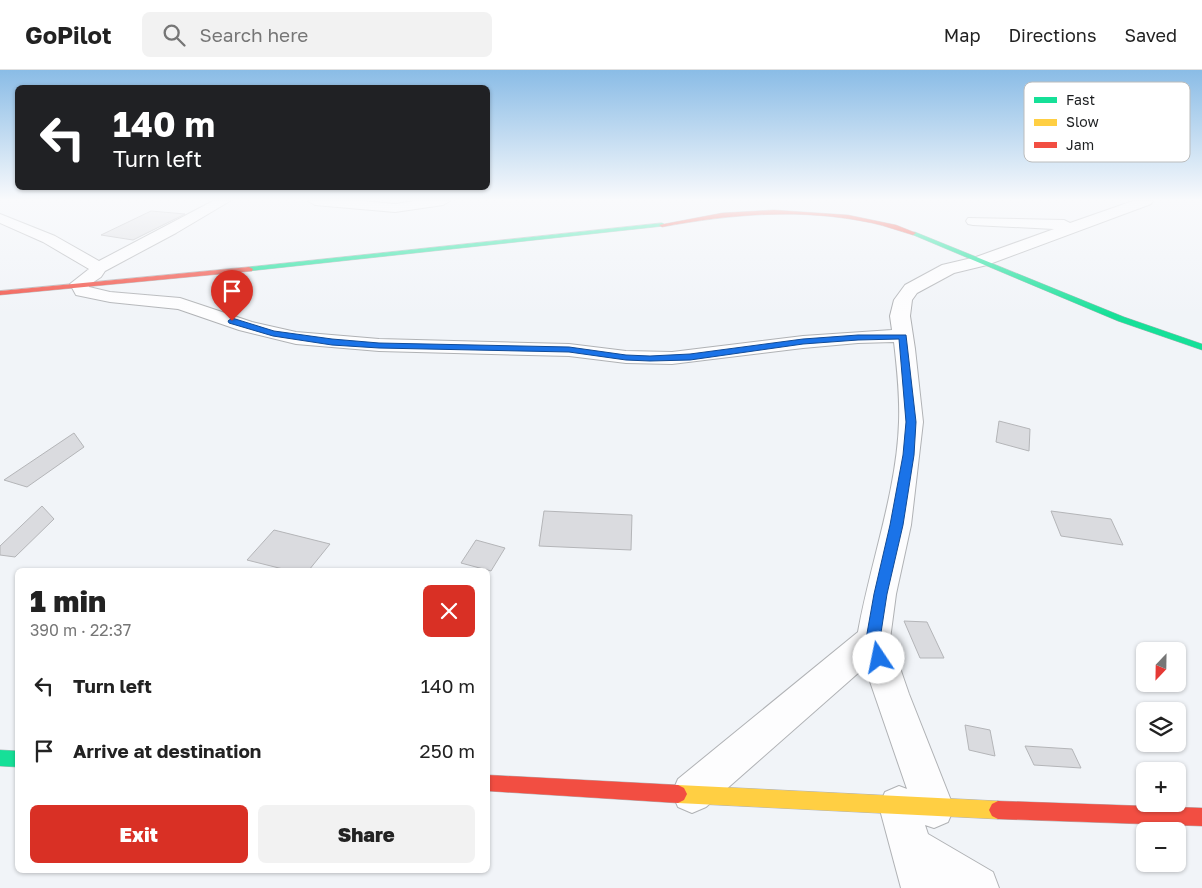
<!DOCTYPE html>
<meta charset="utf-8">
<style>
:root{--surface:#fff;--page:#f2f2f2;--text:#222;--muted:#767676;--line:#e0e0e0;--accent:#d93025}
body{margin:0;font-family:"Golos Text",sans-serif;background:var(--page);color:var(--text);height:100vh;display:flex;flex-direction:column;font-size:19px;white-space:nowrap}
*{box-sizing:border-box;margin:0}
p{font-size:16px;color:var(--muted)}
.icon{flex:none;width:28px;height:28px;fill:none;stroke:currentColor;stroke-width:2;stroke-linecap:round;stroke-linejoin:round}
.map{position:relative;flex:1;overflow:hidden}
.sheet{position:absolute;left:15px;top:498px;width:475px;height:305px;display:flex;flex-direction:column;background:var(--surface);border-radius:8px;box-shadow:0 1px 4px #0004}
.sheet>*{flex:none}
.banner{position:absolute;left:15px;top:15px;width:475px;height:105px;border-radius:8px;box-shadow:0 1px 4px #0004;background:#202124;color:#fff;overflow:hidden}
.needle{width:32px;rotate:202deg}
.fabs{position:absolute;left:1136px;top:572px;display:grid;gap:10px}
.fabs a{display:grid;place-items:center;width:50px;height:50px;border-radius:8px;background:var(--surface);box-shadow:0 1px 4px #0004;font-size:25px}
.pin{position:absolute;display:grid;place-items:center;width:42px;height:42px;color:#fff;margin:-51px -21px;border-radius:50% 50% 50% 0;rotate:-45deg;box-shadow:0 0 5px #0007}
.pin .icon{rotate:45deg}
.me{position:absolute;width:55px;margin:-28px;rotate:349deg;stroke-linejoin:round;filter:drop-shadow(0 0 4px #0008)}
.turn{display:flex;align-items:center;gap:18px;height:105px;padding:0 15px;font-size:22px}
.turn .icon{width:65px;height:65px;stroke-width:2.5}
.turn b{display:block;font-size:35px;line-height:42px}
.round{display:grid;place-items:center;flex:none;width:52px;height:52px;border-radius:8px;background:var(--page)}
.summary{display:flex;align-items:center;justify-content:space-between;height:85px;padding:0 15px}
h1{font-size:30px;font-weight:800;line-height:38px}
.primary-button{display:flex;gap:10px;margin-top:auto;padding:10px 15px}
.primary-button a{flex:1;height:58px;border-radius:8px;background:var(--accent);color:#fff;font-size:20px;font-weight:800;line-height:58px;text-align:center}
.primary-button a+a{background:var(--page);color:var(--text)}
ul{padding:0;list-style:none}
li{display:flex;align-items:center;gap:15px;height:65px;padding:0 15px}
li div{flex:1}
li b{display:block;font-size:19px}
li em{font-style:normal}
header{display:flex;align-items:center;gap:30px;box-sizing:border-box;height:70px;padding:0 25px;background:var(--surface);border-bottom:1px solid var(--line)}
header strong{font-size:24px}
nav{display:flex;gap:28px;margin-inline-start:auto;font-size:18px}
.search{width:350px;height:45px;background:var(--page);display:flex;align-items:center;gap:12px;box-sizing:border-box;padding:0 18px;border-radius:8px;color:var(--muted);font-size:19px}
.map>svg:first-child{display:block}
.building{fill:#dadbdf;stroke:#b4b5b8}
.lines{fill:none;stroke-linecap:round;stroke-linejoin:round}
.street-casing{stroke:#b0b2b5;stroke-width:2}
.fast-casing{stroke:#b0b2b5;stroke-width:1}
.slow-casing{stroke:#b0b2b5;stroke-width:1}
.jam-casing{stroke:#b0b2b5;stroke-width:1}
.street{fill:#fdfdfe;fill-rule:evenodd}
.fast{fill:#16e098;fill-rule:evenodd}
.slow{fill:#ffcf43;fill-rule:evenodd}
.jam{fill:#f24e42;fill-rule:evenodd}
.route{fill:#1a73e8;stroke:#114b97}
.key{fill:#fff;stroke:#bbbcbc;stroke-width:1}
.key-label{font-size:14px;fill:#1d1f21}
</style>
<header>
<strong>GoPilot</strong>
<div class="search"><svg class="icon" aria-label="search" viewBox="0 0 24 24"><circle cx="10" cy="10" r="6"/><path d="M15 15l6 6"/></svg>Search here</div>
<nav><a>Map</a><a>Directions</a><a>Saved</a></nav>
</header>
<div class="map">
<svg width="1202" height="818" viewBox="0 0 1202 818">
<rect width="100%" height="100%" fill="#f1f4f8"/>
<!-- building -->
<g class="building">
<path d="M 151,141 L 185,144 L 133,170 L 101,165 Z"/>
<path d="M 999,351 L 1030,359 L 1029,381 L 996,372 Z"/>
<path d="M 74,363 L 84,377 L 27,417 L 4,410 Z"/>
<path d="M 42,436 L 54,449 L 15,487 L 0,485 L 0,476 Z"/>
<path d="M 544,441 L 632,445 L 631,480 L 539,476 Z"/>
<path d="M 1051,441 L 1111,449 L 1123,475 L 1061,466 Z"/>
<path d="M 274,460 L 330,474 L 309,500 L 287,500 L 247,490 Z"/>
<path d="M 476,470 L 505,478 L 491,501 L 461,493 Z"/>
<path d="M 904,551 L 927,552 L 944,588 L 920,588 Z"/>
<path d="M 965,655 L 990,660 L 995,686 L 969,680 Z"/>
<path d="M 1025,676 L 1072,679 L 1081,698 L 1034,695 Z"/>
</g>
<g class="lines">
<defs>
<g id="street">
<path d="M 213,131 L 230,131 L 176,163 L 105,201 L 101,207 L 89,215 L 89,217 L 110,222 L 180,228 L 252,252 L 296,262 L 379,269 L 569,274 L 626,281 L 672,282 L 803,266 L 892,260 L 890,246 L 894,230 L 905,215 L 942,195 L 976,187 L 1054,159 L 973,155 L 968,154 L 966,151 L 968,148 L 1064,150 L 1070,153 L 1133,131 L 1153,131 L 1151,134 L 987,195 L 954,203 L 917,223 L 912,230 L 910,246 L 915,279 L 923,352 L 911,455 L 896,524 L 890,569 L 909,624 L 954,738 L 948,752 L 934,758 L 925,755 L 928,764 L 993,802 L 999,818 L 901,818 L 879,736 L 885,722 L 899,716 L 907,719 L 865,597 L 706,737 L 692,743 L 678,737 L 672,723 L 678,709 L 858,562 C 870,494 897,421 899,352 C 900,326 897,298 894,272 L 858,273 L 803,278 L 672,294 L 626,293 L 569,286 L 379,281 L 296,274 L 239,260 L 178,239 L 110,232 L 76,225 L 70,214 L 89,199 L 43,172 L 0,153 L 0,144 L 55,166 L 99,191 Z"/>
<path d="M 308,131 L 362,131 L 395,134 L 415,131 L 450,131 L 443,135 L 395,142 L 315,135 Z"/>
</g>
<g id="fast">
<path d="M 662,153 L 664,154 L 664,156 L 249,201 L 245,199 L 249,197 Z"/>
<path d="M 911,162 L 915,162 L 1124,247 L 1202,274 L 1202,280 L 1118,251 L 911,164 Z"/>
<path d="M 0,680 L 18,681 L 18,697 L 0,696 Z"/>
</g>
<path id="slow" d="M 678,715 L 998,731 L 1004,734 L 1007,740 L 1004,746 L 998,749 L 678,733 L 672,730 L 669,724 L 672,718 Z"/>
<g id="jam">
<path d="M 774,140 L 848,145 L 896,155 L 916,163 L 913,165 C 899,161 886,156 872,153 C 801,138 733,144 662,157 L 659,155 L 722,143 Z"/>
<path d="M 249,197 L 253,199 L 252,201 L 0,225 L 0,221 Z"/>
<path d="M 488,705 L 678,715 L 684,718 L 687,724 L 684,730 L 678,733 L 488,721 Z"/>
<path d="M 998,731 L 1202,738 L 1202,756 L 998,749 L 992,746 L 989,740 L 992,734 Z"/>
</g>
</defs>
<!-- street casing -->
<use href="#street" class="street-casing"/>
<!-- fast casing -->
<use href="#fast" class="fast-casing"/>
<!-- slow casing -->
<use href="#slow" class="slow-casing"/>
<!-- jam casing -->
<use href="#jam" class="jam-casing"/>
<!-- street -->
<use href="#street" class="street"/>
<!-- fast -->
<use href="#fast" class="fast"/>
<!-- slow -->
<use href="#slow" class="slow"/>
<!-- jam -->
<use href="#jam" class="jam"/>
</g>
<!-- sky -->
<linearGradient id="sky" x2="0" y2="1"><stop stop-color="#8abce6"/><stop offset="0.53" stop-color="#f9fafc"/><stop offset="1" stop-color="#f9fafc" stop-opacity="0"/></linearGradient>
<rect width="1202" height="245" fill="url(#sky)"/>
<!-- route -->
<path class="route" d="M 232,248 L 274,261 L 332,269 L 379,273 L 569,277 L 626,285 L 650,286 L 690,284 L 803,269 L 858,265 L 906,265 L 916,352 L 914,385 L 903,455 L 887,524 L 880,569 L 886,588 L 884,592 L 879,594 L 874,592 L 866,569 L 874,524 L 890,455 L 903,385 L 906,352 L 899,269 L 858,270 L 803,274 L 690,290 L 650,291 L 626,290 L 569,282 L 379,278 L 332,275 L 273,266 L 229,253 L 228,251 Z"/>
<!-- legend -->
<rect x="1024" y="12" width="166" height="80" rx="8" class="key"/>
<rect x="1034" y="27" width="23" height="6" fill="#16e098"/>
<rect x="1034" y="49" width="23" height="7" fill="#ffcf43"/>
<rect x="1034" y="72" width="23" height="6" fill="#f24e42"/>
<g class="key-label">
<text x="1066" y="35">Fast</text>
<text x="1066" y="57">Slow</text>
<text x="1066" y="80">Jam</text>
</g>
</svg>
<div class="fabs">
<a><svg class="needle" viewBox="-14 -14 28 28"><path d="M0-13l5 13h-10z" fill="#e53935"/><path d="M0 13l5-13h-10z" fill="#767676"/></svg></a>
<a><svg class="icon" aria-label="layers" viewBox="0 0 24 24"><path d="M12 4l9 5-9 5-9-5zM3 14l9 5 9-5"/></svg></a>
<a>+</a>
<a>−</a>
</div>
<div class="pin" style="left:232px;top:251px;background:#d93025"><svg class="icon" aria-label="arrive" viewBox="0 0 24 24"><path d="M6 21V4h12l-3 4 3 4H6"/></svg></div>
<svg class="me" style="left:879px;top:588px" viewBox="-20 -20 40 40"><circle r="19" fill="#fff"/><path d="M0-13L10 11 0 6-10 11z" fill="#1a73e8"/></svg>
<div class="banner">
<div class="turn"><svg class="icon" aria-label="left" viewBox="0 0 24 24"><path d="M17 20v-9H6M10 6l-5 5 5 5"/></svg><div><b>140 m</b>Turn left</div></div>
</div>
<section class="sheet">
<div class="summary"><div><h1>1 min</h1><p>390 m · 22:37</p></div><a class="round" style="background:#d93025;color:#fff"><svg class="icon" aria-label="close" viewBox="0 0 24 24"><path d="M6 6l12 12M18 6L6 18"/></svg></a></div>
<ul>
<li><svg class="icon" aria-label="left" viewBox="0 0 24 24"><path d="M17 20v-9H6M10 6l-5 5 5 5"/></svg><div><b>Turn left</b></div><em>140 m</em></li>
<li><svg class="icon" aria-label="arrive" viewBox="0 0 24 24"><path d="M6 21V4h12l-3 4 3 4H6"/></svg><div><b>Arrive at destination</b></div><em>250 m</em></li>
</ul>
<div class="primary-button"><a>Exit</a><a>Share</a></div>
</section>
</div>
